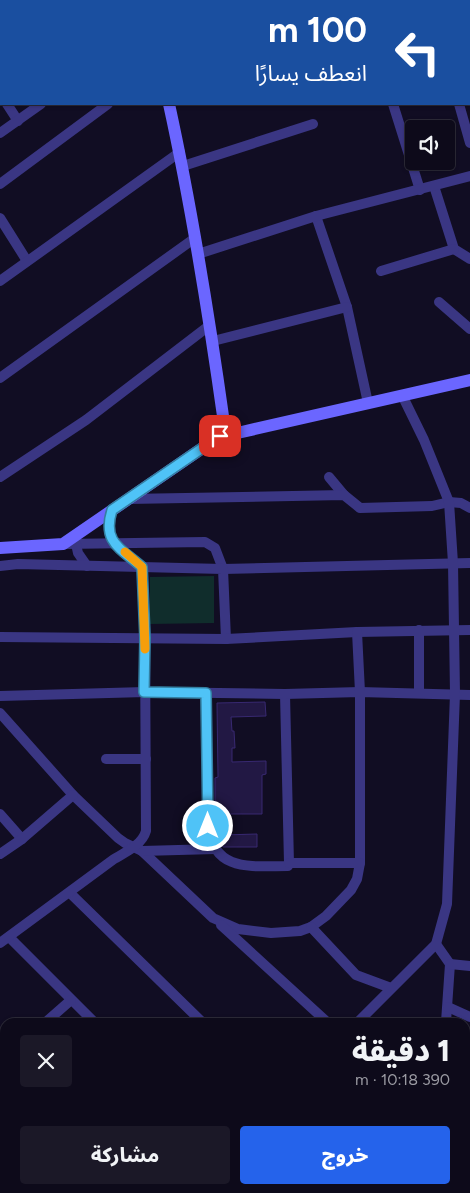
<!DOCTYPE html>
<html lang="ar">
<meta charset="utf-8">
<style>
:root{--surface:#0d0a1a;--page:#1b1827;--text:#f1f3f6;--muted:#9a9aa2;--line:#2d2b39;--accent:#2563eb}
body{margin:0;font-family:Figtree,"Noto Sans Arabic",sans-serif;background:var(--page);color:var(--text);direction:rtl;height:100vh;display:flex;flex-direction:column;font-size:19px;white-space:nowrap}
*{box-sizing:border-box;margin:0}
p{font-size:16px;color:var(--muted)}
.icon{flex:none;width:28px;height:28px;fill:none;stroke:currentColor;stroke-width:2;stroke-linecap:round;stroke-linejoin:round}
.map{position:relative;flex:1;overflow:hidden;direction:ltr}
.sheet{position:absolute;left:0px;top:1018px;width:470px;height:176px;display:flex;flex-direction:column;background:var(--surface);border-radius:15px 15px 0 0;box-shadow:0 1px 4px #0004,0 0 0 1px var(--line);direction:rtl}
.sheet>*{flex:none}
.hud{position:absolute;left:0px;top:0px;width:470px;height:105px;box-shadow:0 1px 4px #0004,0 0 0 1px var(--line);direction:rtl;background:#1a4fa0;color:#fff;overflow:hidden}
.controls{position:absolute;left:405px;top:120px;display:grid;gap:10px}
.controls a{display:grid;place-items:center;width:50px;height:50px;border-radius:5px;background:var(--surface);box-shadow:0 1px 4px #0004,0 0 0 1px var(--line);font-size:25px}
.pin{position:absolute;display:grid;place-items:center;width:42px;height:42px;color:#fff;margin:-21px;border-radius:10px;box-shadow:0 2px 8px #0006}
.me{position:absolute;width:55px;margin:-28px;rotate:0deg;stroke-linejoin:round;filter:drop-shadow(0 0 4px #0008)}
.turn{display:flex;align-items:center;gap:18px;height:105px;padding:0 20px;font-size:22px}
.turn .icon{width:65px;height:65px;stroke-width:2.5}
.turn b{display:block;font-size:35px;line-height:42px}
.round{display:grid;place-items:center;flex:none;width:52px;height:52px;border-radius:5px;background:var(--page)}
.head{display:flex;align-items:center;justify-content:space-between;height:85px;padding:0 20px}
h1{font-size:30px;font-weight:800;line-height:38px}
.primary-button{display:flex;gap:10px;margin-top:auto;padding:10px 20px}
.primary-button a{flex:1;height:58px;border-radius:5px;background:var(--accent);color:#fff;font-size:20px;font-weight:800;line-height:58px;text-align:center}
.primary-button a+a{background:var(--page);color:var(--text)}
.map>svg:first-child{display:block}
.green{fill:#102d2c}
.building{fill:#221844;stroke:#382971}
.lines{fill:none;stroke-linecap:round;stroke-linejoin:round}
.path{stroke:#2ab8b0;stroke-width:2;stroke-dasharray:2.5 4;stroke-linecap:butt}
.street{stroke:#3a3683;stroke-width:10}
.secondary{stroke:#6b66ff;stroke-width:12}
.route-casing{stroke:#337fa1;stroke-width:12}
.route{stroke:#4fc3f7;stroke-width:9}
.slow{stroke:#f59e0b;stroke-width:9}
</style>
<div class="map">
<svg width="470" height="1193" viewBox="0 0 470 1193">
<rect width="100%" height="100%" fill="#110d23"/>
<!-- green -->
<path class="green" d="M 214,576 L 214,623 L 150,624 L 150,577 Z"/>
<!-- building -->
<g class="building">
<path d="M 265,702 L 266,716 L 231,717 L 232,731 L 234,731 L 235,748 L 232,748 L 232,762 L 266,761 L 266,774 L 262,775 L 262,814 L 226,814 L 226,824 L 215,824 L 215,778 L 218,777 L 217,703 Z"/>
<path d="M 257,834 L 257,847 L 223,847 L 222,846 L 222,835 Z"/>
</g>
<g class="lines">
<!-- path -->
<g class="path">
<path d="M 234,0 L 235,1"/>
<path d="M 456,1 L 457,0"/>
</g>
<!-- street -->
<g class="street">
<path d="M 19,0 L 20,1"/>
<path d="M 148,0 L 149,1"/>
<path d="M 221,1 L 222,0"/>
<path d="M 469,88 L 470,87"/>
<path d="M 0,92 L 1,94"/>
<path d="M 7,104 L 18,121"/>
<path d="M 393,104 L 420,190"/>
<path d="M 459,104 L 470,143"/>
<path d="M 0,133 L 41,104"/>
<path d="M 183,166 L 313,124"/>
<path d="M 0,184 L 108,104"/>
<path d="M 434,186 L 454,249 L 470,259"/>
<path d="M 316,216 L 347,307 L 368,403"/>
<path d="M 0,218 L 27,261"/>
<path d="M 198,254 L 316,216 L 470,176"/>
<path d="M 381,271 L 454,249"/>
<path d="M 0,281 L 180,152"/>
<path d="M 439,302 L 470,329"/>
<path d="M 213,341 L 347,307"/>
<path d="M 0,378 L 195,238"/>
<path d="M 0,477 L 86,420 L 210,325"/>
<path d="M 329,477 L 344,495"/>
<path d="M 128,499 L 344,495 L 360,508 L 432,506 L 449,502 L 461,503 L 470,508"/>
<path d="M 63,544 L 205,542 L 215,548 L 223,569 L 470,563"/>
<path d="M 76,544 L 78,553 L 87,566"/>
<path d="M 0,566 L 18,564 L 223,569 L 226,639"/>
<path d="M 0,637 L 226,639 L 357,632 L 470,630"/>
<path d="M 206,693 L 208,826 C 214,873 252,866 288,866 L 289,863 L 285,694"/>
<path d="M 419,693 L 419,630"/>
<path d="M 0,696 L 145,692 L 285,694 L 360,692 L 470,695"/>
<path d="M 0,713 L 73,795 L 118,838 L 125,843 L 142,851 L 213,918 L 238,929 L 271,933 L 300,931 L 311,927 L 326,916 L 351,890 L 357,879 L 360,863 L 360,692 L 357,632"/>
<path d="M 106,759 L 146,759"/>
<path d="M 0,814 L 22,839"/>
<path d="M 142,851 L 215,849"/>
<path d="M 0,854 L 22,839 L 73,795"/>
<path d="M 289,863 L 360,863"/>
<path d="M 70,893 L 202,1022"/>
<path d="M 221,925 L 327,1022"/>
<path d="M 311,927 L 356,975 L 391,988"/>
<path d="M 9,937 L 94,1022"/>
<path d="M 0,943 L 114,859 C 126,852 142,845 146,831 L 145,638 L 142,567 C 120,548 102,543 112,510"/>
<path d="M 436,944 L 450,964 L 446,1022"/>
<path d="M 450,964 L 470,966"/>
<path d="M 448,1007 L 470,1017"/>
<path d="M 46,1022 L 71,1000"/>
<path d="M 358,1022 L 436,944 L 447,904 L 455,694 L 453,563 L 449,502 L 424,440 L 402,395"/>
<path d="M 0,1063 L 5,1059"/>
<path d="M 465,1109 L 470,1111"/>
<path d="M 465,1181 L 470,1183"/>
<path d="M 0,1188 L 5,1184"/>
<path d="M 16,1189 L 19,1193"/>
<path d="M 134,1189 L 138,1193"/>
<path d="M 207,1193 L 211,1189"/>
<path d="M 329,1193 L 330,1189"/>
<path d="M 404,1193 L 405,1189"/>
</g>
<!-- secondary -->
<g class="secondary">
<path d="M 102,0 L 103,1"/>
<path d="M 169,104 C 192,209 209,316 224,423"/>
<path d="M 233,434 L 470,380"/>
<path d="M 0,548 L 63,544 L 220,436"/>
</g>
</g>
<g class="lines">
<defs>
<path id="route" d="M 208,826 L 206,693 L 144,692 L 145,638 L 142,567 C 120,548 102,542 112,510 L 220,436"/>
</defs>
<!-- route casing -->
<use href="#route" class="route-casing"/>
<!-- route -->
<use href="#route" class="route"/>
<!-- slow -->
<path class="slow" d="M 125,552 L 142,567 L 145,649"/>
</g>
</svg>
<div class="controls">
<a><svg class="icon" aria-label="sound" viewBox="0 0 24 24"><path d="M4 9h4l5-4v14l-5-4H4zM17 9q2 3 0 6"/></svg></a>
</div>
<div class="pin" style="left:220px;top:436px;background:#d93025"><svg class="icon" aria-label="arrive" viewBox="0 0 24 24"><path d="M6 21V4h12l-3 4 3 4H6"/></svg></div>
<svg class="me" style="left:208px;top:826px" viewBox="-20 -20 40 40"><circle r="17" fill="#4fc3f7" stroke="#fff" stroke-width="3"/><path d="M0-11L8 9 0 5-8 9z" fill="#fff"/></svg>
<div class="hud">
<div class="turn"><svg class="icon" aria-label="left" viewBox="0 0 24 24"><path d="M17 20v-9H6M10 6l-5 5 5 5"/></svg><div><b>100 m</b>انعطف يسارًا</div></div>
</div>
<section class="sheet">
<div class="head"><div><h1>1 دقيقة</h1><p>390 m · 10:18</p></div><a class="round"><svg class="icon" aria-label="close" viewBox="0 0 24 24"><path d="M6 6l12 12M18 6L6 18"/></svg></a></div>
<div class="primary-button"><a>خروج</a><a>مشاركة</a></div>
</section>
</div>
